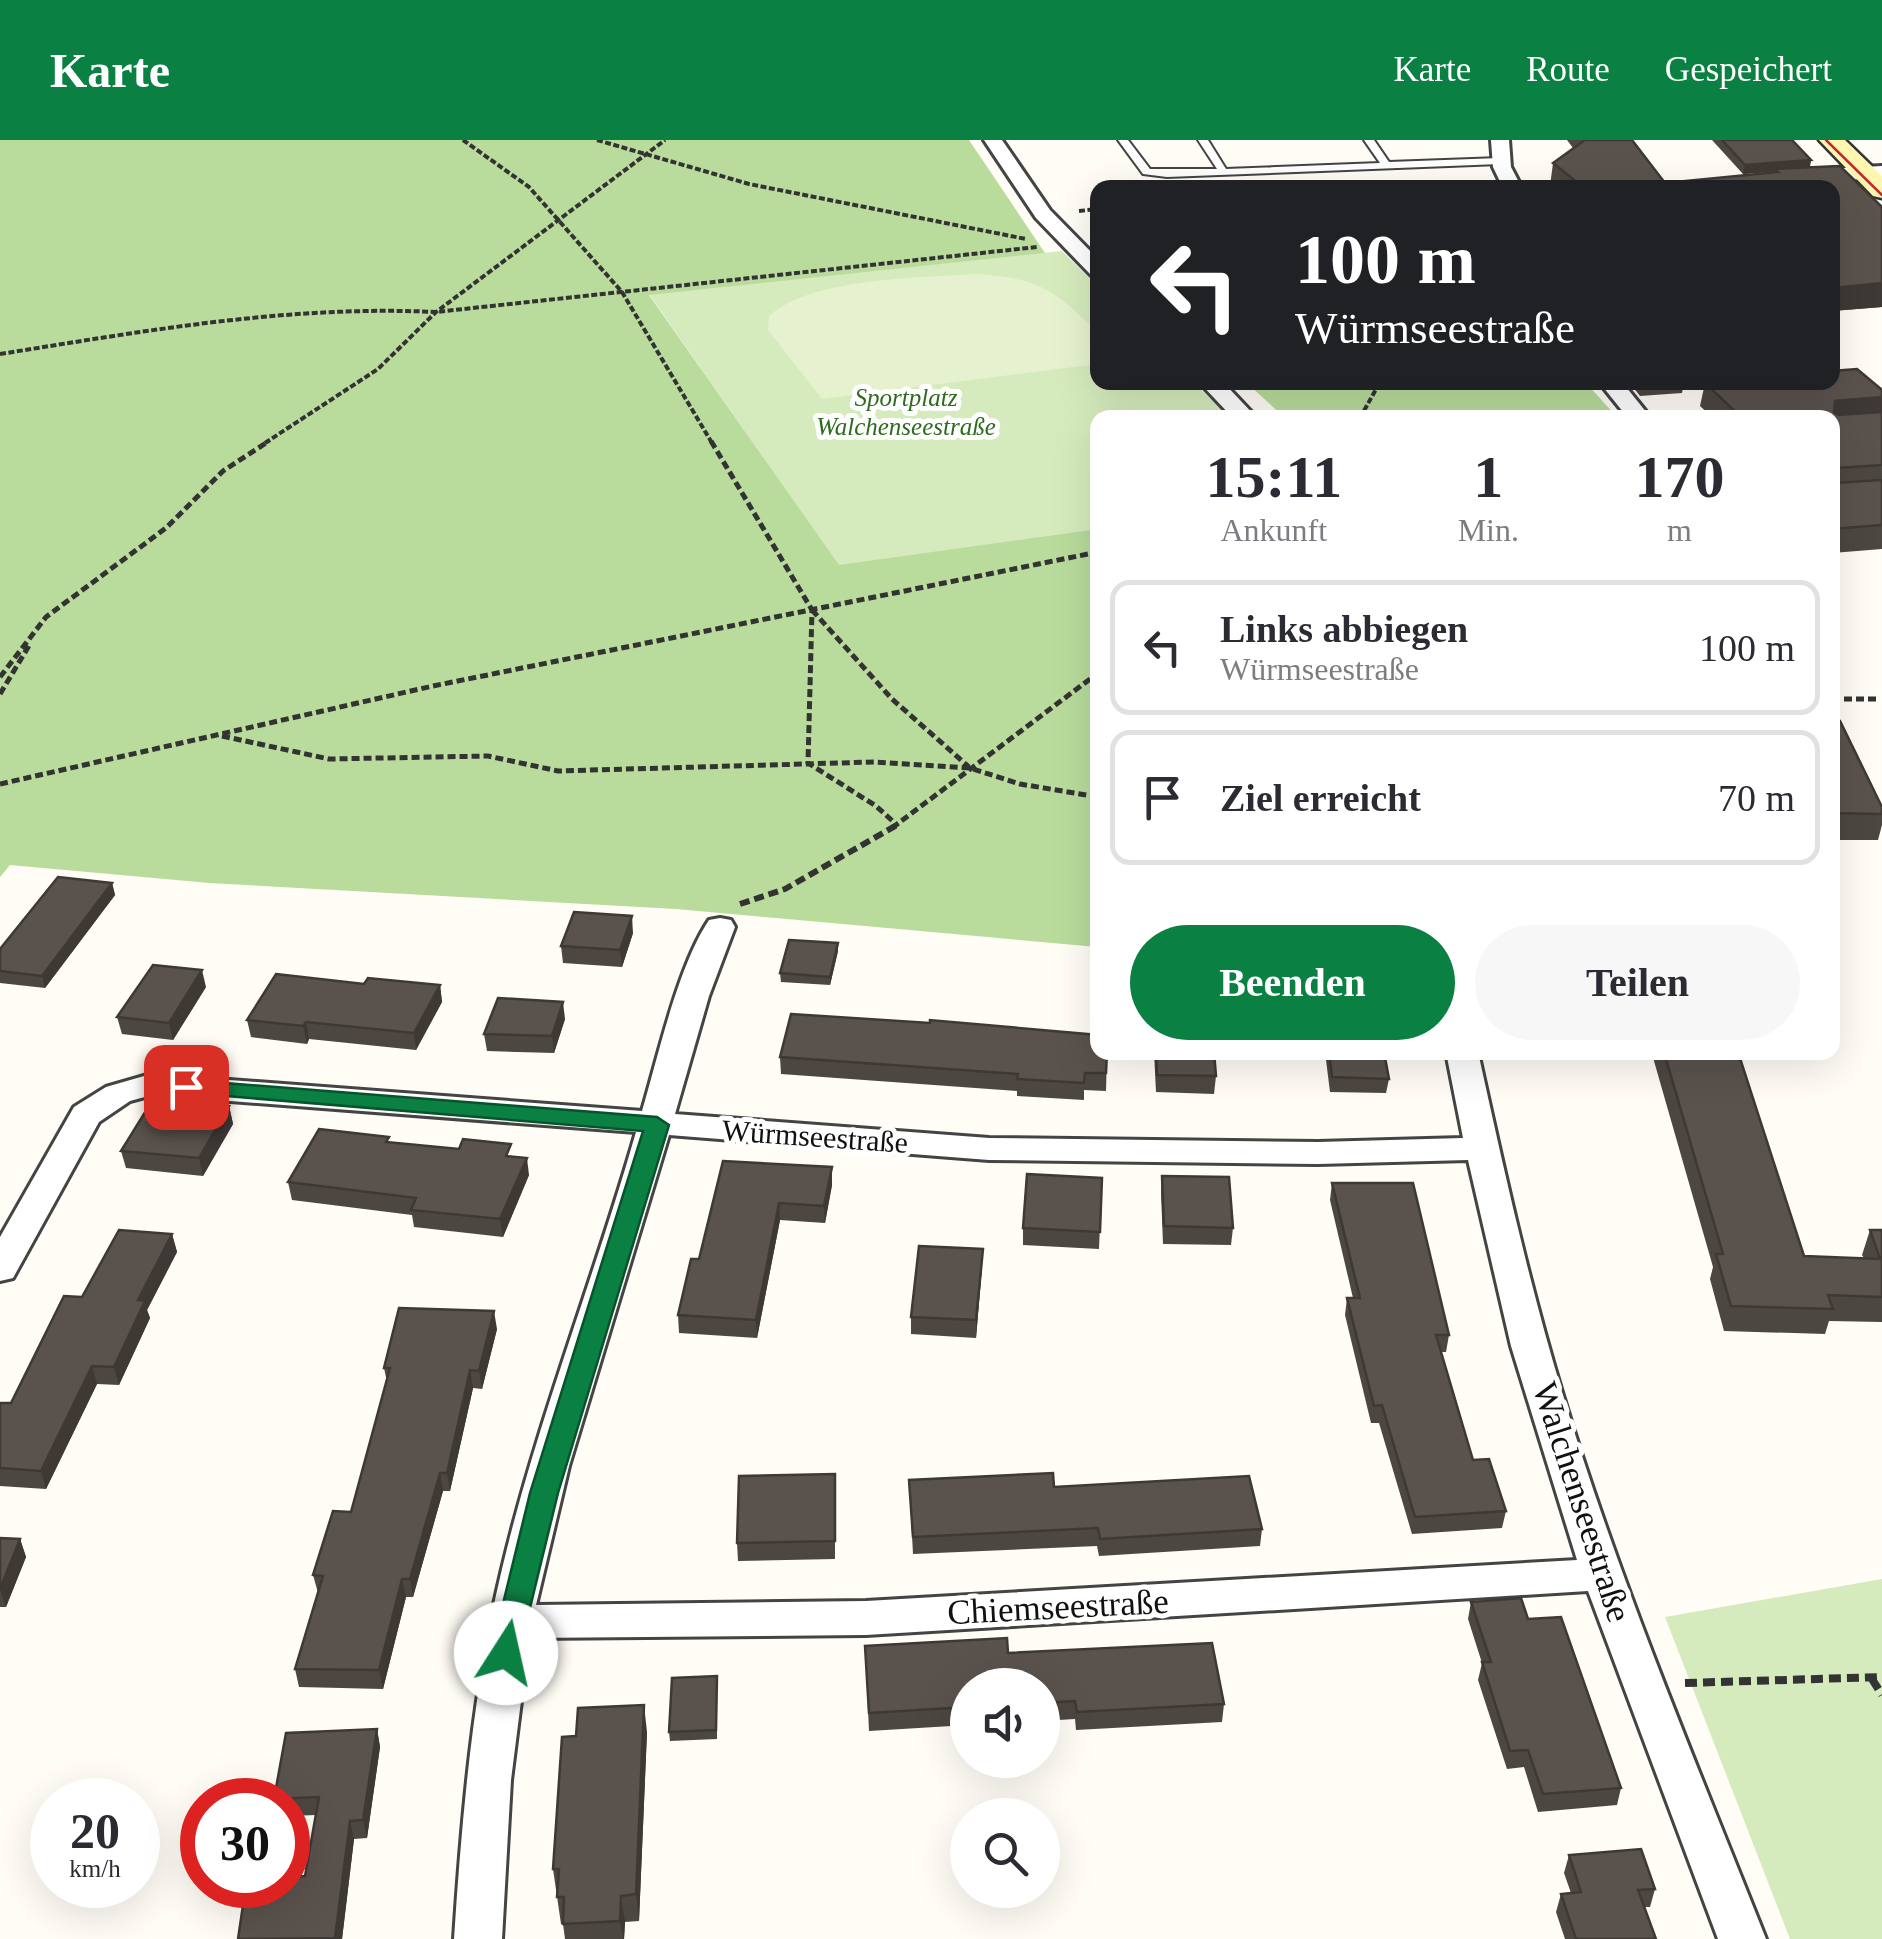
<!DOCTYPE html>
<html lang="de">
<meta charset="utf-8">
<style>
:root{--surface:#fff;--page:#f7f7f7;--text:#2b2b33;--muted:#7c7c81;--line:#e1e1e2;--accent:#0b8043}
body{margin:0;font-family:"Times New Roman",serif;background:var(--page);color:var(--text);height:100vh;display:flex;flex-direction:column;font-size:38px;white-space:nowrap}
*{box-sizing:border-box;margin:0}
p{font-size:32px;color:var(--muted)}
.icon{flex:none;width:55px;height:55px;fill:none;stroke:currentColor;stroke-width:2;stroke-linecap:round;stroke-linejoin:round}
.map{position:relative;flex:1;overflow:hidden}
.side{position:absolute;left:1090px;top:270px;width:750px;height:650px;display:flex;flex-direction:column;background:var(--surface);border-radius:20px;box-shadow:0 10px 40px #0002}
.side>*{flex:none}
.hud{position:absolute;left:1090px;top:40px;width:750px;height:210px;border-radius:20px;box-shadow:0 10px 40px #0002;background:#202124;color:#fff;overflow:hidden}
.buttons{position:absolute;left:950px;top:1528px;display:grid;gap:20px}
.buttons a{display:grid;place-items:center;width:110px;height:110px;border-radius:50%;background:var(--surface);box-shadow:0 10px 40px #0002;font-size:50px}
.speed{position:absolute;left:30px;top:1638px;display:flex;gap:20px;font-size:50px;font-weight:700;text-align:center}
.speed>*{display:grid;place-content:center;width:130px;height:130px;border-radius:50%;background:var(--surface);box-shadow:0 10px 40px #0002;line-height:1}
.speed small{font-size:25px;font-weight:400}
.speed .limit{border:15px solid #d22;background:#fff;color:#111}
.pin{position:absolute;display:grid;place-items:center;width:85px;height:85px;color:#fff;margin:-42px;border-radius:20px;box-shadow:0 5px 15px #0006}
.me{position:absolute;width:110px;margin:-55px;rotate:10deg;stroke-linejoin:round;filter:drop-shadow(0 0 8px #0008)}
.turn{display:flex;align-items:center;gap:35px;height:210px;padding:0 40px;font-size:45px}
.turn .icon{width:130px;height:130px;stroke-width:2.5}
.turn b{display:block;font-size:70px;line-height:85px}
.eta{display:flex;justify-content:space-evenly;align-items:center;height:170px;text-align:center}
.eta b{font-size:60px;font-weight:700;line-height:70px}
.cta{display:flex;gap:20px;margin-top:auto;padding:20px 40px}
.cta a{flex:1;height:115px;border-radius:60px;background:var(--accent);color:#fff;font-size:40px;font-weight:700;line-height:115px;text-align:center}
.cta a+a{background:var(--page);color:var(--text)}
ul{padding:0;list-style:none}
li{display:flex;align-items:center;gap:30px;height:135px;margin:0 20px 15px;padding:0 20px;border:5px solid var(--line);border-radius:20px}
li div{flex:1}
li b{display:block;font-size:38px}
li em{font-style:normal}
header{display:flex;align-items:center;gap:60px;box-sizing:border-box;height:140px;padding:0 50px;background:var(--accent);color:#fff}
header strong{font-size:48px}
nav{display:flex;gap:55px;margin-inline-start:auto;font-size:35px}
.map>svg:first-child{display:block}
.green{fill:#d5ebbd}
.forest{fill:#b9dc9c}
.pitch{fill:#e6f2cf}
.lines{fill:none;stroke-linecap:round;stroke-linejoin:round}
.service-casing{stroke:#444;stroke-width:4}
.minor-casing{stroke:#444;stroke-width:6}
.secondary-casing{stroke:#333;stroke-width:5}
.path-far3{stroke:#333;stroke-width:4;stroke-dasharray:6 2.5;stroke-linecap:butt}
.path-far2{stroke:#333;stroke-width:5;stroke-dasharray:8 4;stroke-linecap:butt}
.path-far1{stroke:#333;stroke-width:6;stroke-dasharray:10 5;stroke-linecap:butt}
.path{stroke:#333;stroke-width:8;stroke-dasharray:12 6;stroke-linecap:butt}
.service{fill:#fff;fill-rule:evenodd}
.minor{fill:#fff;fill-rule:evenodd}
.secondary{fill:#fff6b0;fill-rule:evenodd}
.tram{stroke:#c4262e;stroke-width:2.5}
.wall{fill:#4d4742}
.shaded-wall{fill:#3f3936}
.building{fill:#5a524d;stroke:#3f3936;stroke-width:2.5}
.route{fill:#0b8043;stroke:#07532c;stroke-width:2.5}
.labels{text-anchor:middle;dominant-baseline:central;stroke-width:10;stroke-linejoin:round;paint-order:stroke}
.far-park-label{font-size:25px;font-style:italic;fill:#2f6b1f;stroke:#fff}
.street-label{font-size:30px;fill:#111;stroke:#fff}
.near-street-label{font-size:35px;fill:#111;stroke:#fff}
</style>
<header>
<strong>Karte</strong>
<nav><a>Karte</a><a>Route</a><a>Gespeichert</a></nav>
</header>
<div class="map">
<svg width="1882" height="1799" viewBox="0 0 1882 1799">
<rect width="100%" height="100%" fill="#fffdf5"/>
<!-- green -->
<g class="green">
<path d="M 1062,111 L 1097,146 L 1098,242 L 1194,243 L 1229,277 L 1098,278 L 1097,389 L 839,426 L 649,154 Z"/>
<path d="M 1882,1439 L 1882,1799 L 1790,1799 L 1665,1477 Z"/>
</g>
<!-- forest -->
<g class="forest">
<path d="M 0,0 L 969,0 L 1045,113 L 649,155 L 839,425 L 1097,389 L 1097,807 L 676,769 L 209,743 L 10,725 L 0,737 Z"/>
<path d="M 1247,243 L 1586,243 L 1617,277 L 1284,277 Z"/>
</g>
<!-- pitch -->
<path class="pitch" d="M 977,134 C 1041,139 1052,149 1097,191 L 1097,224 L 822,259 L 768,190 L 769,176 C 813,137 920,138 977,134 Z"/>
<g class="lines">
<defs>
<path id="service" d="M 1118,0 L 1128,0 L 1150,29 L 1217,29 L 1198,0 L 1208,0 L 1226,29 L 1380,23 L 1364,0 L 1374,0 L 1389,22 L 1500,18 L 1505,21 L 1500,24 L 1167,37 L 1143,34 Z"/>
<g id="minor">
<path d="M 984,0 L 1002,0 L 1050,70 L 1098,119 L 1098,137 L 1091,135 L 1036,78 Z"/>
<path d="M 1491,0 L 1509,0 L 1511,27 L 1522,48 L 1503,48 L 1493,27 Z"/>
<path d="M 1882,26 L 1882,38 L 1805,42 L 1796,36 L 1805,30 Z"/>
<path d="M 1199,242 L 1223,242 L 1257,278 L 1233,278 Z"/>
<path d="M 1599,242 L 1622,242 L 1651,278 L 1628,278 Z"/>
<path d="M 720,778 L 731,780 L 735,787 L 709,856 L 675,974 L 989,998 L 1318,1002 L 1463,998 L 1446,912 L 1478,912 C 1503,1026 1528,1140 1562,1252 C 1618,1438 1694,1618 1766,1799 L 1718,1799 L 1588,1451 L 866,1495 L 529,1498 L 511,1640 L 502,1799 L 454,1799 C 462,1675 473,1550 502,1429 C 537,1281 594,1139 636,992 L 152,955 L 130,961 L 99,982 L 13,1138 L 0,1141 L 0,1097 L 74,967 L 106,947 L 151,934 L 642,971 C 658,917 678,826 709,780 ZM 669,995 L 989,1020 L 1318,1024 L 1468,1020 L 1511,1206 L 1577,1420 L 866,1461 L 536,1465 L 569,1326 Z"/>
</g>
<path id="secondary" d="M 1819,0 L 1845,0 L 1882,36 L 1882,58 L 1873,56 Z"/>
</defs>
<!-- service casing -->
<use href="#service" class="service-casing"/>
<!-- minor casing -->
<use href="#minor" class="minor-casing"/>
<!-- secondary casing -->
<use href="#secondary" class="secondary-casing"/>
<!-- path-far3 -->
<g class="path-far3">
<path d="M 463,0 L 529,47 L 622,152 L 712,303"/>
<path d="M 597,0 L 749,44 L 1026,99"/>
<path d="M 1079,71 L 1098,69"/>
<path d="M 0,214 C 145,191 288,165 436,172 L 1037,107"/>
<path d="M 1360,278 L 1380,242"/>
<path d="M 265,303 L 378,229 L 436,172 L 665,0"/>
</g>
<!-- path-far2 -->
<g class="path-far2">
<path d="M 711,301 L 812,470 L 808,623 L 876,666 L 897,685"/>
<path d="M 812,470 L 892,559 L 969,627"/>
<path d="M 0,537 L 46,477 L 166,388 L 223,331 L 269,301"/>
<path d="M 0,554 L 30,504"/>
<path d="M 1832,559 L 1877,559"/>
<path d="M 222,596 L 329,619 L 488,616 L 558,631 L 874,622 L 970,628 L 1020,644 L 1098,657"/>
<path d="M 0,644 L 433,546 L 1098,412"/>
<path d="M 892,688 L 1098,533"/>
</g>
<!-- path-far1 -->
<path class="path-far1" d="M 740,764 L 785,749 L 897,685"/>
<!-- path -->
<g class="path">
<path d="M 1872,1539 L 1882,1555"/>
<path d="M 1685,1543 L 1882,1537"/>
</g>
<!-- service -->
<use href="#service" class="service"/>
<!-- minor -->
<use href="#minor" class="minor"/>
<!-- secondary -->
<use href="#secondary" class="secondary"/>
<!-- tram -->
<path class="tram" d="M 1826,0 L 1882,55"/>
</g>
<!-- wall -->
<g class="wall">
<path d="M 1567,0 L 1632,0 L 1665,43 L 1774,32 L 1743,34 L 1712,0 L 1792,0 L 1811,20 L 1810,27 L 1882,67 L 1882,167 L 1832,171 L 1832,48 L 1552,48 L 1550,46 L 1553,23 L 1573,8 Z"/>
<path d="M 1629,242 L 1684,242 L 1682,253 L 1640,256 Z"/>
<path d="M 1705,243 L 1882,250 L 1882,409 L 1832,413 L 1832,278 L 1713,278 L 1700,266 Z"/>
<path d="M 1832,580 L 1882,667 L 1882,685 L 1878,700 L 1832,700 Z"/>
<path d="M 112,743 L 115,755 L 45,848 L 0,843 L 0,809 Z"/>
<path d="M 633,793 L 622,827 L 563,823 L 561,806 Z"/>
<path d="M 838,811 L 830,845 L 781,842 L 780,833 Z"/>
<path d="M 440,845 L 442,862 L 416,910 L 309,899 L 307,904 L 251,897 L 247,880 Z"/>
<path d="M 206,847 L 173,900 L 122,894 L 117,877 Z"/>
<path d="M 565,879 L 554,913 L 487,911 L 484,894 Z"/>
<path d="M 1107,912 L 1106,951 L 1084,950 L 1084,960 L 1017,956 L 1017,951 L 781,934 L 780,917 Z"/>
<path d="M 1154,912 L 1214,912 L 1216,936 L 1214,954 L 1156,952 Z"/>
<path d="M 1325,912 L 1384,912 L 1389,939 L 1386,953 L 1330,952 Z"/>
<path d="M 1656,912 L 1738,912 L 1804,1116 L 1864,1118 L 1862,1115 L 1870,1090 L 1882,1090 L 1882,1182 L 1829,1181 L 1825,1194 L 1724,1191 L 1710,1139 L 1713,1127 L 1654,921 Z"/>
<path d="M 229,966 L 233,984 L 203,1036 L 126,1028 L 121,1011 L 172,971 Z"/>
<path d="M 390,1003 L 512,1016 L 529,1035 L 503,1097 L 414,1087 L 412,1075 L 292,1060 L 288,1042 Z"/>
<path d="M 832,1027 L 832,1045 L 825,1083 L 780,1080 L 757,1198 L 679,1193 L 678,1175 L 699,1119 Z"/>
<path d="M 1162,1036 L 1233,1088 L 1231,1105 L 1163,1104 L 1161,1053 Z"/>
<path d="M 1102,1038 L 1099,1109 L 1023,1105 L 1023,1088 Z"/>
<path d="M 1332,1043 L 1449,1195 L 1446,1212 L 1441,1212 L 1473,1320 L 1506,1371 L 1502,1388 L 1412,1394 L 1379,1283 L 1371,1283 L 1345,1175 L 1347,1158 L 1353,1158 L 1330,1060 Z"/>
<path d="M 172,1094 L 177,1112 L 147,1170 L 150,1178 L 119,1245 L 97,1244 L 46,1349 L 0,1346 L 0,1263 L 11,1263 L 82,1157 Z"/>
<path d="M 982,1127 L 976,1198 L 911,1194 L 911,1177 Z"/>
<path d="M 497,1189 L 482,1249 L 473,1248 L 450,1351 L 443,1351 L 413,1457 L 406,1457 L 383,1549 L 299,1547 L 295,1529 L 318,1453 L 313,1435 L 351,1372 L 387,1242 L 384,1228 Z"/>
<path d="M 835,1334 L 835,1419 L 738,1421 L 737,1403 Z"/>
<path d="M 909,1340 L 1054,1347 L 1262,1389 L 1260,1406 L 1099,1416 L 1097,1406 L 913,1414 Z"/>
<path d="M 0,1398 L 20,1399 L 26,1417 L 6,1467 L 0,1467 Z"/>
<path d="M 1471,1462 L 1528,1479 L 1621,1648 L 1617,1665 L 1538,1672 L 1524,1627 L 1507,1629 L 1478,1540 L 1482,1523 L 1468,1479 Z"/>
<path d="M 865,1506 L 1008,1513 L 1224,1564 L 1222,1582 L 1076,1590 L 1075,1579 L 1042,1581 L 1042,1545 L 968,1545 L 968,1585 L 869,1591 Z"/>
<path d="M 717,1536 L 717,1599 L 670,1601 L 669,1592 Z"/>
<path d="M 377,1589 L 380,1607 L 367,1698 L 354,1699 L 342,1799 L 238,1799 L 305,1736 L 316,1675 L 288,1676 L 288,1660 L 274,1659 Z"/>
<path d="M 647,1592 L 639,1781 L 625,1782 L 624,1799 L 565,1799 L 563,1784 L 561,1784 L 553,1729 Z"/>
<path d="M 1569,1715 L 1655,1749 L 1650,1767 L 1645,1767 L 1656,1799 L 1565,1799 L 1556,1772 L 1561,1754 L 1571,1753 L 1564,1733 Z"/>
</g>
<!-- shaded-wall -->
<g class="shaded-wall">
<path d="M 1811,20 L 1809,28 L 1774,29 L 1774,31 L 1743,34 L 1745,25 Z"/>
<path d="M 1882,143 L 1882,167 L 1832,171 L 1832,148 Z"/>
<path d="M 1882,257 L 1882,279 L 1832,284 L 1835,261 Z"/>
<path d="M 112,743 L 115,755 L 45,848 L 42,836 Z"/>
<path d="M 632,776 L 633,793 L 622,827 L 620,810 Z"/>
<path d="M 838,803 L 838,811 L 830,845 L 830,837 Z"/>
<path d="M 202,830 L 206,847 L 173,900 L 169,883 Z"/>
<path d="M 440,845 L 442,862 L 416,910 L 414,893 Z"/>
<path d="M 563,862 L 565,879 L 554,913 L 552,896 Z"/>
<path d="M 306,882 L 309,899 L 307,904 L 303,886 Z"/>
<path d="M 229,966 L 233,984 L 203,1036 L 199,1018 Z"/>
<path d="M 527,1018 L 529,1035 L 503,1097 L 500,1079 Z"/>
<path d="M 832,1027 L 832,1045 L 825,1083 L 824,1066 Z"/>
<path d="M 779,1063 L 780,1080 L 757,1198 L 756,1180 Z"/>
<path d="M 172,1094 L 177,1112 L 147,1170 L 150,1178 L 119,1245 L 114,1227 L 138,1160 Z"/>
<path d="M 983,1109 L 982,1127 L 976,1198 L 976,1180 Z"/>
<path d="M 494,1171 L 497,1189 L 482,1249 L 479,1231 Z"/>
<path d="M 92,1226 L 97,1244 L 46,1349 L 41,1331 Z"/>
<path d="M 470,1230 L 473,1248 L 450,1351 L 447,1333 Z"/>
<path d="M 440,1333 L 443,1351 L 413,1457 L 410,1439 Z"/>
<path d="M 20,1399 L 26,1417 L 6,1467 L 0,1449 Z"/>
<path d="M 402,1439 L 406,1457 L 383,1549 L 379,1530 Z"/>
<path d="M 644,1565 L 647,1592 L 639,1781 L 636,1754 Z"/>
<path d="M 377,1589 L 380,1607 L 367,1698 L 363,1680 Z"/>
<path d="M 350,1681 L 354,1699 L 342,1799 L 335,1799 Z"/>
<path d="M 621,1756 L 625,1782 L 624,1799 L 623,1799 L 620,1781 Z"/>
</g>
<!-- building -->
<g class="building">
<path d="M 1585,0 L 1632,0 L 1665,43 L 1778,32 L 1774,29 L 1840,26 L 1882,67 L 1882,143 L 1832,148 L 1832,48 L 1584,48 L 1553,23 Z"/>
<path d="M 1722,0 L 1792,0 L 1811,20 L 1745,25 Z"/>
<path d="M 1857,229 L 1882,250 L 1882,257 L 1835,261 L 1834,272 L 1838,275 L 1882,272 L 1882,325 L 1837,328 L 1835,343 L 1882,340 L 1882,385 L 1832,389 L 1832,278 L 1742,278 L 1705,243 L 1832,242 L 1832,231 Z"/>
<path d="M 1832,580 L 1840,581 L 1882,667 L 1882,674 L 1832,673 Z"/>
<path d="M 58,737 L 112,743 L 42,836 L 0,831 L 0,809 Z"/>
<path d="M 574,772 L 632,776 L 620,810 L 561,806 Z"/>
<path d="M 789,800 L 838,803 L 830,837 L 780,833 Z"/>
<path d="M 153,825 L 202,830 L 169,883 L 117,877 Z"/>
<path d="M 276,834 L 364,844 L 368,838 L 440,845 L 414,893 L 306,882 L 303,886 L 247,880 Z"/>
<path d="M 498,858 L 563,862 L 552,896 L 484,894 Z"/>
<path d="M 791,874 L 930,883 L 930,880 L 1098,895 L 1098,912 L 1107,912 L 1106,933 L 1085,933 L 1084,943 L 1017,939 L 1018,934 L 780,917 Z"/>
<path d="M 1156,912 L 1214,912 L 1216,936 L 1157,935 Z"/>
<path d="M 1329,912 L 1384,912 L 1389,939 L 1332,937 Z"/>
<path d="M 1664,912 L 1738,912 L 1804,1116 L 1880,1119 L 1870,1090 L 1882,1090 L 1882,1157 L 1828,1155 L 1833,1169 L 1731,1166 L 1716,1114 L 1723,1114 Z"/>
<path d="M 177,961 L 229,966 L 199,1018 L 121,1011 L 147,969 L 172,971 Z"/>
<path d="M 319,989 L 389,997 L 386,1002 L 459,1009 L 463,999 L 511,1004 L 506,1016 L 527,1018 L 500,1079 L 411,1070 L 416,1058 L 288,1042 Z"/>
<path d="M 723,1021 L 832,1027 L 824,1066 L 779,1063 L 756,1180 L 678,1175 L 691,1119 L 699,1119 Z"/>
<path d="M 1027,1034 L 1102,1038 L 1100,1092 L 1023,1088 Z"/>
<path d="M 1162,1036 L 1229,1037 L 1233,1088 L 1164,1086 Z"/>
<path d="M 1332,1043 L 1413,1043 L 1449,1195 L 1436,1195 L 1473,1320 L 1489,1319 L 1506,1371 L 1415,1377 L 1382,1265 L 1374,1266 L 1347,1158 L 1360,1158 Z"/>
<path d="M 119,1090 L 172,1094 L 138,1160 L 145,1161 L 114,1227 L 92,1226 L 41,1331 L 0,1328 L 0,1263 L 11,1263 L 64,1156 L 82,1157 Z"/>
<path d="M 919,1106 L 983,1109 L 976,1180 L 911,1177 Z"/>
<path d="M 399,1168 L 494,1171 L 479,1231 L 470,1230 L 447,1333 L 440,1333 L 410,1439 L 402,1439 L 379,1530 L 295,1529 L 323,1436 L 313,1435 L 333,1371 L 351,1372 L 390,1228 L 384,1228 Z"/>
<path d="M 1053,1333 L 1054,1347 L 1249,1336 L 1262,1389 L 1100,1399 L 1098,1388 L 913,1397 L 909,1340 Z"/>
<path d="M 835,1334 L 835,1401 L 737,1403 L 739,1336 Z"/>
<path d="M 0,1398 L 20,1399 L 0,1449 Z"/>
<path d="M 1521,1458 L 1528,1479 L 1561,1477 L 1621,1648 L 1543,1654 L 1528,1610 L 1510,1611 L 1482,1522 L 1491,1522 L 1471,1462 Z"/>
<path d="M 1007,1498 L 1008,1513 L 1212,1503 L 1224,1564 L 1077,1572 L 1075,1561 L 1042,1563 L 1042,1545 L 968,1545 L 968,1567 L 869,1573 L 865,1506 Z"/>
<path d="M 717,1536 L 716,1590 L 669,1592 L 672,1538 Z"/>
<path d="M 644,1565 L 636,1754 L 621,1756 L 620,1781 L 563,1784 L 564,1757 L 557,1757 L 559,1729 L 553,1729 L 562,1597 L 576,1596 L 578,1568 Z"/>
<path d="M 377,1589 L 363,1680 L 350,1681 L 335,1798 L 238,1799 L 246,1745 L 288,1745 L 288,1737 L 305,1736 L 319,1657 L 274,1659 L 286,1593 Z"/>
<path d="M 1641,1709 L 1655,1749 L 1638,1750 L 1656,1799 L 1576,1799 L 1561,1754 L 1581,1752 L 1569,1715 Z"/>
</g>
<!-- route -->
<path class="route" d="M 186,940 L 657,977 L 669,985 L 558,1353 L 517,1521 L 506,1525 L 495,1521 L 491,1513 L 530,1353 L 643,991 L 178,952 L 175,947 Z"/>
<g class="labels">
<!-- far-park labels -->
<g class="far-park-label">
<text x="906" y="257">Sportplatz<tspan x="906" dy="29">Walchenseestraße</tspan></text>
</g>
<!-- street labels -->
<g class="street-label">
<text transform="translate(815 996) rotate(4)">Würmseestraße</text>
</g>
<!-- near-street labels -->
<g class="near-street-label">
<text transform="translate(1582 1362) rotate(72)">Walchenseestraße</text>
<text transform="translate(1058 1467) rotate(-3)">Chiemseestraße</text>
</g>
</g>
</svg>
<div class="buttons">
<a><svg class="icon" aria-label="sound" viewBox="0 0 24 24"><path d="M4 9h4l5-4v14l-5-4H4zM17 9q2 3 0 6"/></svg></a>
<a><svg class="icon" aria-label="search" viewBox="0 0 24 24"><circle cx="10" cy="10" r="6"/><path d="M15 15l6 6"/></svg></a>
</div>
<div class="speed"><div>20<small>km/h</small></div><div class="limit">30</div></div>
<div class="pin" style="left:186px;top:947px;background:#d93025"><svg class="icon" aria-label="arrive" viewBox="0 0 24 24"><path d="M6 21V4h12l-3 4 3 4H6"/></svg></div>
<svg class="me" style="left:506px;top:1513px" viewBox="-20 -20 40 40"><circle r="19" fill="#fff"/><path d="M0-13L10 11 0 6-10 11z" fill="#0b8043"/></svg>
<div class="hud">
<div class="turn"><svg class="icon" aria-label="left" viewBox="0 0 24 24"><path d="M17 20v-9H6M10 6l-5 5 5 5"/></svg><div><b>100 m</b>Würmseestraße</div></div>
</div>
<section class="side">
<div class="eta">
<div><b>15:11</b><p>Ankunft</p></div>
<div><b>1</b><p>Min.</p></div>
<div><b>170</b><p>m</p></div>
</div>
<ul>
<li><svg class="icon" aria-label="left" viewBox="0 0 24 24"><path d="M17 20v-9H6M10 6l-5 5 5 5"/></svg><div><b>Links abbiegen</b><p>Würmseestraße</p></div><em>100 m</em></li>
<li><svg class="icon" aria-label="arrive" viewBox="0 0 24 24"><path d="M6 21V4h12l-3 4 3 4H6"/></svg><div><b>Ziel erreicht</b></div><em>70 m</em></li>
</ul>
<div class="cta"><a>Beenden</a><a>Teilen</a></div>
</section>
</div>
